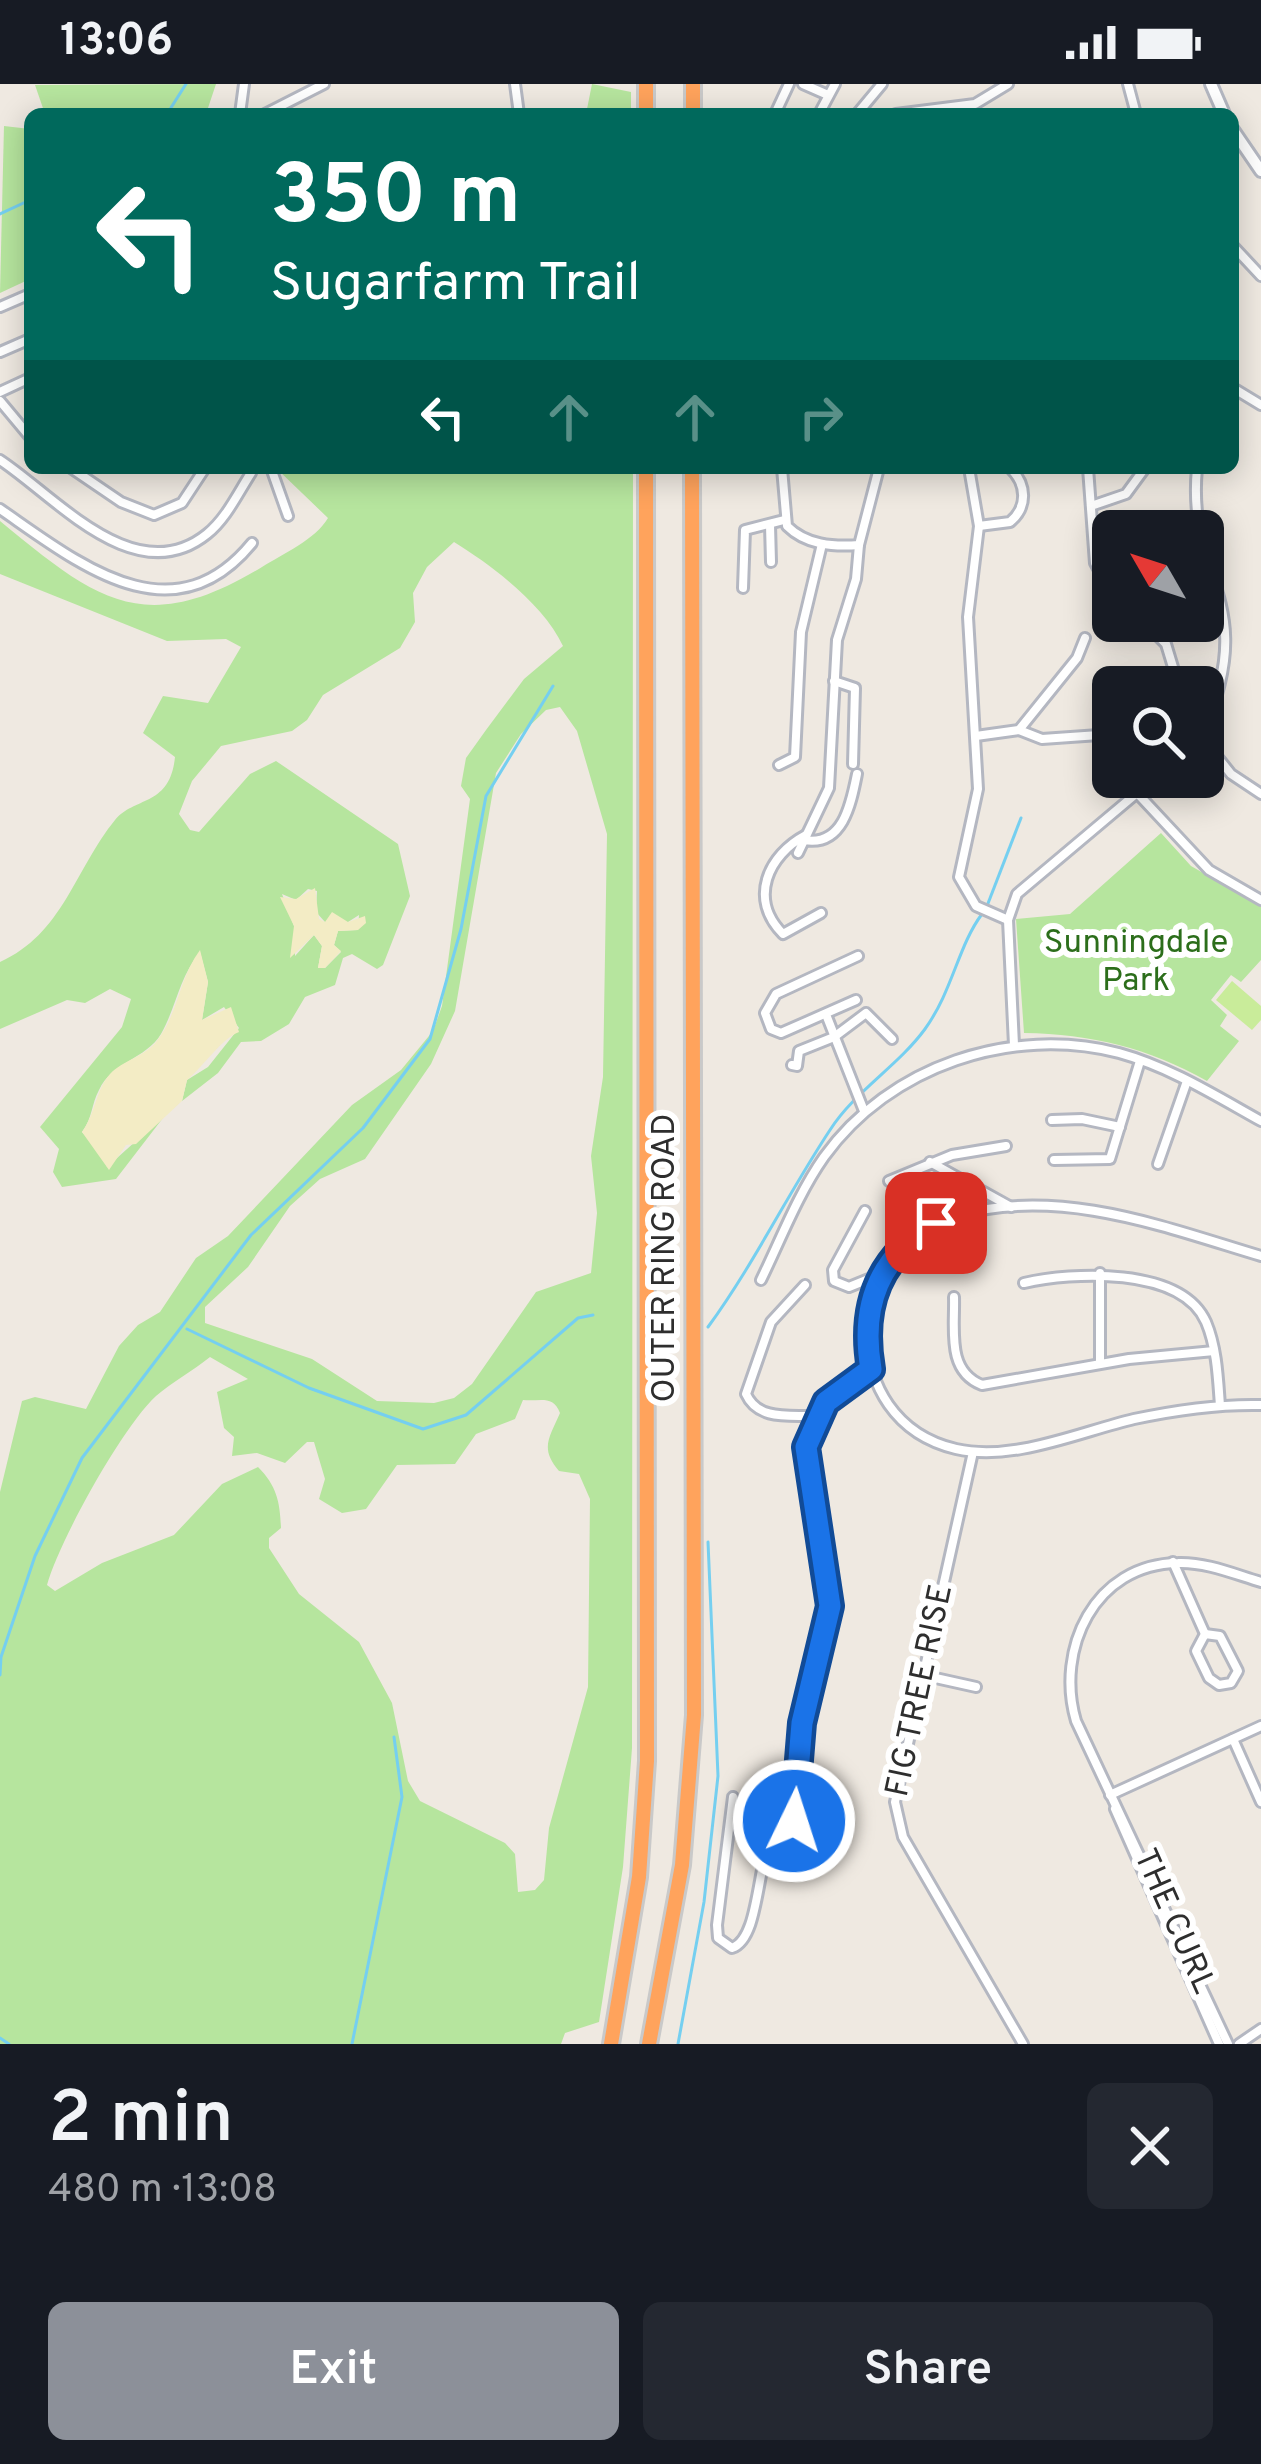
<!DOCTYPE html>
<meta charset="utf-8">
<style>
:root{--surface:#171b24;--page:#242831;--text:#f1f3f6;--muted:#9ea1a6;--accent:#8c9099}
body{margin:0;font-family:Overpass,sans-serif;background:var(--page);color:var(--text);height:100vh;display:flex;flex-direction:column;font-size:45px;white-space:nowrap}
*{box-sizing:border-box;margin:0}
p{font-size:39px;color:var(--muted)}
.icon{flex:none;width:66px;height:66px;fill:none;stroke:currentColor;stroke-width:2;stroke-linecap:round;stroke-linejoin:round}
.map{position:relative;height:1960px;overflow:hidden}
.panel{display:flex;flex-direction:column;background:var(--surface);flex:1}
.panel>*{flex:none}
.guide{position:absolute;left:24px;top:24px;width:1215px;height:366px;border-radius:18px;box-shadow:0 6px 30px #0003;background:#00695c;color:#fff;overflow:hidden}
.needle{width:78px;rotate:309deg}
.tools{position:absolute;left:1092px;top:426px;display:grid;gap:24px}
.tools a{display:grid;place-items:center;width:132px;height:132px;border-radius:18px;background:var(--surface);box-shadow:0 6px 30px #0003;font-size:60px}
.pin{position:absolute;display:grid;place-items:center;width:102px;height:102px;color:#fff;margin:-51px;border-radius:24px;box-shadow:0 6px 18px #0006}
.me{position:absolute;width:132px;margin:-66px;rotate:4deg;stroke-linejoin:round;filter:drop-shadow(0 0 9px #0008)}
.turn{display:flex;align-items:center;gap:42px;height:252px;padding:0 48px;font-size:54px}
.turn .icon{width:156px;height:156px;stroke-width:2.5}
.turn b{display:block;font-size:84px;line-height:102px}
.lanes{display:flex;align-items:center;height:114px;padding:0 48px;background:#0003;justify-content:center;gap:60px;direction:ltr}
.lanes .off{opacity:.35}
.round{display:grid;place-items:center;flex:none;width:126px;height:126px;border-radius:18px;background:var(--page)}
.overview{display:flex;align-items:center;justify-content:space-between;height:204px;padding:0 48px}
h1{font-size:72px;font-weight:600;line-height:90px}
.button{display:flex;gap:24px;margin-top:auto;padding:24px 48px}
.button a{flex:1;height:138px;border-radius:18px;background:var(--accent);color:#fff;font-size:48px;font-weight:600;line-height:138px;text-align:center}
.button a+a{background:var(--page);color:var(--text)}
.status{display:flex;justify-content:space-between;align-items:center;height:84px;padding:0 60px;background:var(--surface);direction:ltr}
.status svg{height:33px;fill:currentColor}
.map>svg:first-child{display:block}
.green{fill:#b6e59e;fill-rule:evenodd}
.sand{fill:#f3ecc5}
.pitch{fill:#c9ec9a}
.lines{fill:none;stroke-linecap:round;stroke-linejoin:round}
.stream{stroke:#75cff0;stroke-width:3}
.street-casing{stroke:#b4b7c1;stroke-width:14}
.secondary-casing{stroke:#b4b7c1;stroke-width:16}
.highway-casing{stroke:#c9c9c9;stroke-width:20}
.street{stroke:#fff;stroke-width:8}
.secondary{stroke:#fff;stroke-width:10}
.highway{stroke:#ffa35c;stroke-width:14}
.route-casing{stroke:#114b97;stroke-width:30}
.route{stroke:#1a73e8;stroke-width:21}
.labels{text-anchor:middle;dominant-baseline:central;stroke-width:12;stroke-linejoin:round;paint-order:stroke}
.park-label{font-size:33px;fill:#2c6e1b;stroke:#fff}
.street-label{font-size:33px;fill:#2e2e2e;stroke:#fff}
</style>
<div class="status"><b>13:06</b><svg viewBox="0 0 49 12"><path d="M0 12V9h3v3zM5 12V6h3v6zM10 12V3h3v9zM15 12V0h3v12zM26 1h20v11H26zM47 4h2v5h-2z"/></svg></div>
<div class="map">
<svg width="1261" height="1960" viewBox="0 0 1261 1960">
<rect width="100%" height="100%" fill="#efe9e1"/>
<!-- green -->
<g class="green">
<path d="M 216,0 L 206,30 L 45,30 L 35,1 Z"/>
<path d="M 592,0 L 631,8 L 631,30 L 586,30 Z"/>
<path d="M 4,42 L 30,45 L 30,195 L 0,209 Z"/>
<path d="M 276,384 L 633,384 L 632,1664 L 623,1783 L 599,1938 L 565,1949 L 561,1960 L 0,1960 L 0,1408 L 22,1317 L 35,1313 L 86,1325 L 119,1262 L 138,1241 L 160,1228 L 196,1174 L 228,1152 L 352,1021 L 401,986 L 433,947 L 442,922 L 470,715 L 461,702 L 466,674 L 486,646 L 524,595 L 563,562 C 544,521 493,482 454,458 L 427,483 L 413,509 L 415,538 L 400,564 L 323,611 L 307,636 L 292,647 L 221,662 L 192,697 L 179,730 L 190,746 L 199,748 L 250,690 L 276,677 L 398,760 L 410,812 L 383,881 L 377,885 L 352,870 L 343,874 L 335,901 L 305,913 L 289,940 L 261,957 L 241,958 L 218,989 L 182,1017 L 187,996 L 208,983 L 239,944 L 224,923 L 202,936 L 208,898 L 200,868 C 179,894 177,921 161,950 C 146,975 112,978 99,1006 C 91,1021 93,1033 82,1048 L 105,1074 L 107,1083 L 166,1030 L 116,1095 L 62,1103 L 53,1088 L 59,1065 L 40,1043 L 122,943 L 131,915 L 110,905 L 85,919 L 67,916 L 0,945 L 0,878 C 63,850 75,785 115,736 C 135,712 170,723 175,673 L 143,649 L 163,612 L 208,619 L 241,563 L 226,555 L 167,557 L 0,490 L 0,437 C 96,516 144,555 262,483 C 283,470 316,455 328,434 ZM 560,623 L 577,647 L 607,750 L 603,993 L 591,1072 L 597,1129 L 591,1189 L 536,1208 L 472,1300 L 454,1314 L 434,1319 L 377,1317 L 312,1275 L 205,1239 L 205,1223 L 248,1183 L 290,1122 L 320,1095 L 365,1075 L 431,980 L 455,927 L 496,689 L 521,650 L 546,626 ZM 308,805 L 317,807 L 316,828 L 325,838 L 348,838 L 359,831 L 358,846 L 338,847 L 334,861 L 341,868 L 325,884 L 318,884 L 322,862 L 314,851 L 295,872 L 294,842 L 282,810 L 296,816 ZM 210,1273 L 248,1295 L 217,1308 L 224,1344 L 234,1353 L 232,1372 L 257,1369 L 285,1379 L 307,1358 L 314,1358 L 325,1395 L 319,1415 L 342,1429 L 366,1425 L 397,1381 L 455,1380 L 476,1350 L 515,1335 L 523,1316 C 539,1318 553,1310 560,1329 C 550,1353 539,1364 559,1387 L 579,1390 L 590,1415 L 588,1603 L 549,1744 L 544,1796 L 535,1806 L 518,1808 L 515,1770 L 505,1759 L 420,1717 L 408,1697 L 392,1619 L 359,1558 L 299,1510 L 269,1464 L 269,1454 L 281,1444 C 280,1418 277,1402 258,1383 L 222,1400 L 174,1451 L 102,1479 L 55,1507 L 47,1501 C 59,1457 123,1342 156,1312 C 172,1298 193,1287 210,1273 Z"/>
<path d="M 1161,749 L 1191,782 L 1261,822 L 1261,876 L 1241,898 L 1231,891 L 1211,916 L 1227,931 L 1220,942 L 1239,957 L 1207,997 C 1149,964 1091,950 1024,949 L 1016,835 L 1070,830 Z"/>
</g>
<!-- sand -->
<g class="sand">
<path d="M 315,804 L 319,835 L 325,838 L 332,828 L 348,838 L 365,832 L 366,839 L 358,846 L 338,847 L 334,861 L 341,867 L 325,884 L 318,884 L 322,862 L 314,851 L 290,874 L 294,842 L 280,813 L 296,815 Z"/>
<path d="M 200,866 L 208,898 L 202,936 L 231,923 L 239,948 C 221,955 204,982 187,996 L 182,1017 L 136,1060 L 126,1061 L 109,1086 L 82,1048 C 96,1029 95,1007 110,990 C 123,976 144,973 156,958 C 179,929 178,896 200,866 Z"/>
</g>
<!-- pitch -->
<path class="pitch" d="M 1232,897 L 1261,922 L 1261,936 L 1252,946 L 1216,916 Z"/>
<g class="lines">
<!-- stream -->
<g class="stream">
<path d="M 167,30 L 186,0"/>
<path d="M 0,130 L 30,116"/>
<path d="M 987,822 L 1021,734"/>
<path d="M 708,1243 C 754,1180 787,1111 830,1046 C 855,1007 898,982 925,945 C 953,906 958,862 982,830"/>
<path d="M 187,1245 L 309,1304 L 423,1345 L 466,1331 L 578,1234 L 593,1231"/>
<path d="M 0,1591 L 1,1573 L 35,1472 L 82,1374 L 251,1151 L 363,1044 L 430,955 L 461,845 L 486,712 L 553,602"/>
<path d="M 0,1954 L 9,1960"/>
<path d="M 352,1960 L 402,1713 L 394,1653"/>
<path d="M 678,1960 L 704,1818 L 718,1692 L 708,1458"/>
</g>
<defs>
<g id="street">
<path d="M 515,0 L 519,30"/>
<path d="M 803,0 L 828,11"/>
<path d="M 1128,0 L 1136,30"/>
<path d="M 240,30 L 244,0"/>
<path d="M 265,30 L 324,0"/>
<path d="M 775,30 L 789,0"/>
<path d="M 819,30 L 835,0"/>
<path d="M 857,30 L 882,0"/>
<path d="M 896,30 L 975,20 L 1008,0"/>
<path d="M 1233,162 L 1261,192"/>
<path d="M 0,223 L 30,210"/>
<path d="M 0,268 L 30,255"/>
<path d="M 1233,304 L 1261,321"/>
<path d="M 0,308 L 30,294"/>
<path d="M 0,317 L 30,353"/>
<path d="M 0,376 C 55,412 135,508 207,450 C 226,435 238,409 251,389"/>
<path d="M 71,384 L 121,418 L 154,431 L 182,419 L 205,384"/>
<path d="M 271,384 L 288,432"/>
<path d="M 782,384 L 787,442 C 806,461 833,463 859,461 L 879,384"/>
<path d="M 969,384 L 979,442 L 968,533 L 978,705 L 959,793 L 976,822 L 1008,836"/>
<path d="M 1088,384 L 1095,479 L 1113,512"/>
<path d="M 1197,384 C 1186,497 1261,514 1203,649"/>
<path d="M 1091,422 L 1126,410 L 1145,384"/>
<path d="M 0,425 C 77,478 172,557 252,459"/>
<path d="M 770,441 L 771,478"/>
<path d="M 979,442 L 1010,438 C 1028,423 1027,400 1010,384"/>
<path d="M 743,504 L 745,446 L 784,436"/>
<path d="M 1143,537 L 1166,560 L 1179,603"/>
<path d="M 834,597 L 855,604 L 853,680"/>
<path d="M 1019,646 L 1042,655 L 1099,651"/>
<path d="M 976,652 L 1019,646 L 1077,574 L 1085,554"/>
<path d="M 1203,655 L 1231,690 L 1261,710"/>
<path d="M 779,681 L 795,673 L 801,548 L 822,460"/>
<path d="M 1138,710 L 1209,786 L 1261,816"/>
<path d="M 806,751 C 768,771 748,815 783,850 L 821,829"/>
<path d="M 804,756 C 843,763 851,720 857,690"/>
<path d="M 798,769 L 829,704 L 837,556 L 856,495 L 859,461"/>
<path d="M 856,916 L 781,949 L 771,945 L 765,929 L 776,910 L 858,872"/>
<path d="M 827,933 L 864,1027"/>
<path d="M 1014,961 L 1008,836 L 1017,810 L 1156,693"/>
<path d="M 792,981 L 797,982 L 799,967 L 834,953 L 866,929 L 892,955"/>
<path d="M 1052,1036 L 1082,1035 L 1120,1043"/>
<path d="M 1054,1076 L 1110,1075 L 1140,977"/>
<path d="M 930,1078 L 1011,1123"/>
<path d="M 1158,1080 L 1187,997"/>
<path d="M 889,1097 L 952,1071 L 1006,1062"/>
<path d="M 865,1127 L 833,1186 L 834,1197 L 849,1203 L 881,1190"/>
<path d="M 1261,1172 C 1164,1143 1062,1103 958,1131 C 843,1163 834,1336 956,1365 C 1014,1378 1079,1348 1134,1335 C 1176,1326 1219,1320 1261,1321"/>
<path d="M 761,1196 C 781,1155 798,1110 824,1073 C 889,982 1012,941 1119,969 C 1170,983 1216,1012 1261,1037"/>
<path d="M 1024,1199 C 1071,1188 1181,1182 1206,1238 C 1217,1264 1218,1295 1220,1322"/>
<path d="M 805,1201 L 771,1238 L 746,1310 C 758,1337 790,1331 816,1332"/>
<path d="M 954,1213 C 955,1245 946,1287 982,1301 L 1129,1275 L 1214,1267"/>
<path d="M 1100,1279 L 1100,1189"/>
<path d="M 973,1368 L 895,1718 L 903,1753 L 1023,1960"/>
<path d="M 1173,1478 L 1205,1550"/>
<path d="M 1205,1550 L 1220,1552 L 1238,1587 L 1231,1599 L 1219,1601 L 1209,1594 L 1196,1567 Z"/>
<path d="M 922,1591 L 976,1603"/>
<path d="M 1233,1655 L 1261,1718"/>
<path d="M 1110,1711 L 1261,1642"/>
<path d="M 733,1713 L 717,1841 L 718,1854 L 732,1864 C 767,1852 752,1742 795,1707"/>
<path d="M 1115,1725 L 1219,1960"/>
<path d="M 791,1767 L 802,1639 L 830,1522 L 806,1363 L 826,1318 L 871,1285"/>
<path d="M 1228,1960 L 1076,1637 C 1055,1566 1094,1480 1178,1479 C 1206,1478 1234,1490 1261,1498"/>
<path d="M 1239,1960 L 1261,1945"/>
</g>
<g id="secondary">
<path d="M 1211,0 L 1224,30"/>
<path d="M 1233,46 L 1261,87"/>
</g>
<g id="highway">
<path d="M 646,0 L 646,30"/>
<path d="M 693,30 L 693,0"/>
<path d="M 611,1960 L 639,1793 L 647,1677 L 646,384"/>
<path d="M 649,1960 L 682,1781 L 694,1631 L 692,384"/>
</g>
</defs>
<!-- street casing -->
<use href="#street" class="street-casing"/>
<!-- secondary casing -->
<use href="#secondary" class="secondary-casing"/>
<!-- highway casing -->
<use href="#highway" class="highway-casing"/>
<!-- street -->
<use href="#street" class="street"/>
<!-- secondary -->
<use href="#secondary" class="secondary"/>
<!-- highway -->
<use href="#highway" class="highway"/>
</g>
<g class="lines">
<defs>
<path id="route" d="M 794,1737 L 802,1639 L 830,1522 L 806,1363 L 826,1318 L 871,1285 C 860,1221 879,1172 936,1139"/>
</defs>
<!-- route casing -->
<use href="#route" class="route-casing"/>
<!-- route -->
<use href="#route" class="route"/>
</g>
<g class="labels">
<!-- park labels -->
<g class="park-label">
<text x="1136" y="860">Sunningdale<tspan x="1136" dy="38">Park</tspan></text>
</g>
<!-- street labels -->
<g class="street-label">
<text transform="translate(666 1174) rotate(-90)">OUTER RING ROAD</text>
<text transform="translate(921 1607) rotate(-78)">FIG TREE RISE</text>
<text transform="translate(1173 1838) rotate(66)">THE CURL</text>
</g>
</g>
</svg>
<div class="tools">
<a><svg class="needle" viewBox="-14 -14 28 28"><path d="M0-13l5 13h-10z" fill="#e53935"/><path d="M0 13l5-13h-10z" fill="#9ea1a6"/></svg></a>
<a><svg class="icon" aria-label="search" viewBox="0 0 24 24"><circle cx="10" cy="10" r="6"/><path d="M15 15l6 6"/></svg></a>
</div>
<div class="pin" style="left:936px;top:1139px;background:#d93025"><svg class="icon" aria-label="arrive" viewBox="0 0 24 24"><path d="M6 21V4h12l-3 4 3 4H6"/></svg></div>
<svg class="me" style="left:794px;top:1737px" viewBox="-20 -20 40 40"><circle r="17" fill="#1a73e8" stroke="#fff" stroke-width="3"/><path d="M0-11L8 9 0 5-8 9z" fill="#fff"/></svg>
<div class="guide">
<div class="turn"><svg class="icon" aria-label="left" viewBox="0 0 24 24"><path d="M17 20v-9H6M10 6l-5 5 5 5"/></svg><div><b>350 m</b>Sugarfarm Trail</div></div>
<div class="lanes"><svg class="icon" aria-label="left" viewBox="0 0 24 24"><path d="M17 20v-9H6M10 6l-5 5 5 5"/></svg><svg class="icon off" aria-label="ahead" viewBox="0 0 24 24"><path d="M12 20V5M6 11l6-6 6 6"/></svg><svg class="icon off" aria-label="ahead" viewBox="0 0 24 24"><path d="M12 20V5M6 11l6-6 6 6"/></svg><svg class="icon off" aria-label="right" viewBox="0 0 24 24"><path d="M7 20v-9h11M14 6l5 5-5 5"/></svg></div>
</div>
</div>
<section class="panel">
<div class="overview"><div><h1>2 min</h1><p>480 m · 13:08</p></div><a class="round"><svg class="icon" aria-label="close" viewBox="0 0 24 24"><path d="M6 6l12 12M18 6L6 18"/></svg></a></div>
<div class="button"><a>Exit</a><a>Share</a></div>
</section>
